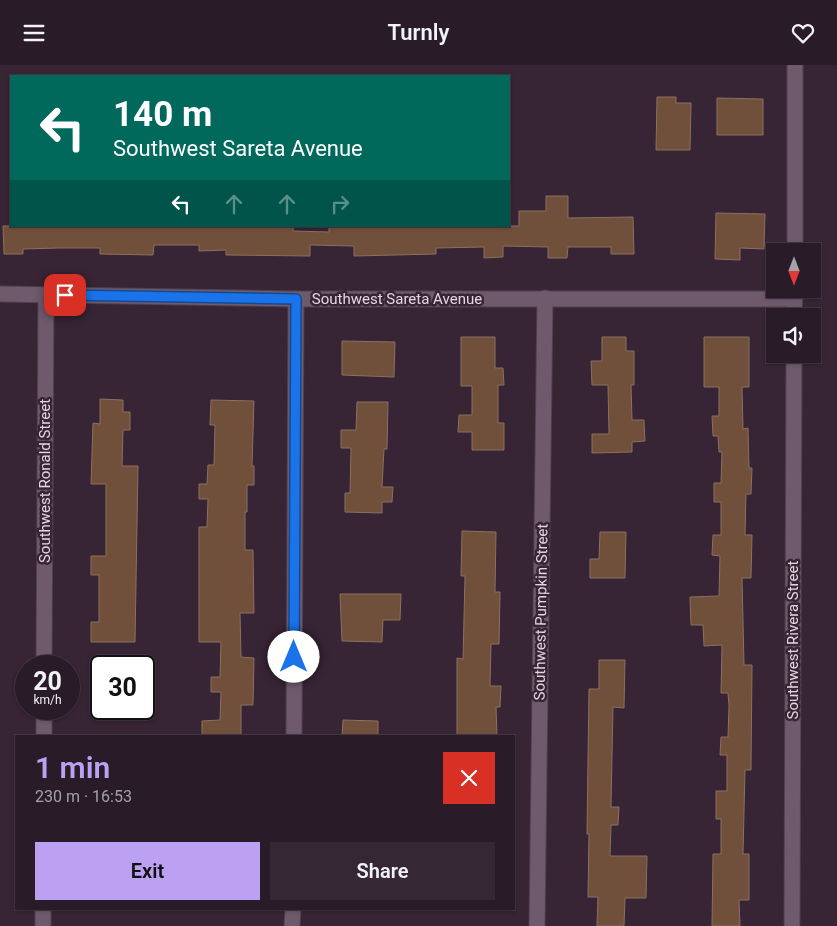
<!DOCTYPE html>
<meta charset="utf-8">
<style>
:root{--surface:#291b28;--page:#352834;--text:#f1f3f6;--muted:#a5a1a8;--line:#453945;--accent:#bca0f2}
body{margin:0;font-family:Roboto,sans-serif;background:var(--page);color:var(--text);height:100vh;display:flex;flex-direction:column;font-size:19px;white-space:nowrap}
*{box-sizing:border-box;margin:0}
p{font-size:16px;color:var(--muted)}
.icon{flex:none;width:28px;height:28px;fill:none;stroke:currentColor;stroke-width:2;stroke-linecap:round;stroke-linejoin:round}
.map{position:relative;flex:1;overflow:hidden}
.side{position:absolute;left:15px;top:670px;width:500px;height:175px;display:flex;flex-direction:column;background:var(--surface);border-radius:0px;box-shadow:0 1px 4px #0004,0 0 0 1px var(--line)}
.side>*{flex:none}
.banner{position:absolute;left:10px;top:10px;width:500px;height:152px;border-radius:0px;box-shadow:0 1px 4px #0004,0 0 0 1px var(--line);background:#00695c;color:#fff;overflow:hidden}
.needle{width:32px;rotate:180deg}
.controls{position:absolute;left:766px;top:178px;display:grid;gap:10px}
.controls a{display:grid;place-items:center;width:55px;height:55px;border-radius:0px;background:var(--surface);box-shadow:0 1px 4px #0004,0 0 0 1px var(--line);font-size:25px}
.speed{position:absolute;left:15px;top:590px;display:flex;gap:10px;font-size:25px;font-weight:700;text-align:center}
.speed>*{display:grid;place-content:center;width:65px;height:65px;border-radius:50%;background:var(--surface);box-shadow:0 1px 4px #0004,0 0 0 1px var(--line);line-height:1}
.speed small{font-size:12px;font-weight:400}
.speed .limit{border:2px solid #111;border-radius:8px;background:#fff;color:#111}
.pin{position:absolute;display:grid;place-items:center;width:42px;height:42px;color:#fff;margin:-21px;border-radius:10px;box-shadow:0 2px 8px #0006}
.me{position:absolute;width:55px;margin:-28px;rotate:0deg;stroke-linejoin:round;filter:drop-shadow(0 0 4px #0008)}
.turn{display:flex;align-items:center;gap:18px;height:105px;padding:0 20px;font-size:22px}
.turn .icon{width:65px;height:65px;stroke-width:2.5}
.turn b{display:block;font-size:35px;line-height:42px}
.lanes{display:flex;align-items:center;height:48px;padding:0 20px;background:#0003;justify-content:center;gap:25px;direction:ltr}
.lanes .off{opacity:.35}
.round{display:grid;place-items:center;flex:none;width:52px;height:52px;border-radius:0px;background:var(--page)}
.headline{display:flex;align-items:center;justify-content:space-between;height:85px;padding:0 20px}
h1{font-size:30px;font-weight:600;line-height:38px;color:var(--accent)}
.primary-button{display:flex;gap:10px;margin-top:auto;padding:10px 20px}
.primary-button a{flex:1;height:58px;border-radius:0px;background:var(--accent);color:#111;font-size:20px;font-weight:600;line-height:58px;text-align:center}
.primary-button a+a{background:var(--page);color:var(--text)}
header{display:flex;justify-content:space-between;align-items:center;height:65px;padding:0 20px;background:var(--surface);font-size:22px;font-weight:600}
.map>svg:first-child{display:block}
.building{fill:#71503b;stroke:#8a7160}
.lines{fill:none;stroke-linecap:round;stroke-linejoin:round}
.street-casing{stroke:#50414f;stroke-width:17}
.street{stroke:#6f5a6d;stroke-width:15}
.route-casing{stroke:#114b97;stroke-width:12}
.route{stroke:#1a73e8;stroke-width:9}
.labels{text-anchor:middle;dominant-baseline:central;stroke-width:5;stroke-linejoin:round;paint-order:stroke}
.street-label{font-size:15px;fill:#e3d6e1;stroke:#372435}
</style>
<header><svg class="icon" aria-label="menu" viewBox="0 0 24 24"><path d="M4 6h16M4 12h16M4 18h16"/></svg>Turnly<svg class="icon" aria-label="heart" viewBox="0 0 24 24"><path d="M12 20l-8-8c-3-5 5-10 8-4 3-6 11-1 8 4z"/></svg></header>
<div class="map">
<svg width="837" height="861" viewBox="0 0 837 861">
<rect width="100%" height="100%" fill="#372435"/>
<!-- building -->
<g class="building">
<path d="M 657,32 L 676,32 L 676,38 L 691,38 L 690,85 L 656,85 Z"/>
<path d="M 717,33 L 763,34 L 763,70 L 717,70 Z"/>
<path d="M 546,131 L 568,131 L 568,153 L 633,152 L 634,189 L 611,189 L 611,182 L 568,182 L 567,193 L 548,193 L 548,182 L 503,181 L 503,192 L 484,193 L 484,182 L 436,183 L 436,189 L 354,191 L 354,181 L 310,180 L 310,191 L 226,190 L 226,185 L 199,186 L 199,180 L 154,180 L 153,190 L 100,189 L 100,183 L 59,183 L 23,184 L 23,189 L 4,189 L 3,161 L 293,161 L 293,166 L 329,167 L 329,161 L 519,161 L 519,146 L 546,146 Z"/>
<path d="M 716,148 L 765,149 L 764,184 L 740,183 L 740,195 L 715,194 Z"/>
<path d="M 461,272 L 495,272 L 495,303 L 503,303 L 504,320 L 498,320 L 498,358 L 504,358 L 504,385 L 472,385 L 472,367 L 458,367 L 459,350 L 472,350 L 472,321 L 461,321 Z"/>
<path d="M 602,272 L 626,272 L 626,286 L 634,286 L 634,320 L 631,320 L 632,355 L 644,355 L 645,376 L 632,377 L 632,387 L 592,388 L 592,369 L 609,369 L 608,320 L 592,320 L 591,296 L 602,296 Z"/>
<path d="M 704,272 L 749,272 L 749,322 L 742,322 L 743,364 L 748,363 L 749,403 L 752,403 L 751,429 L 746,429 L 745,470 L 752,470 L 751,513 L 742,513 L 744,600 L 752,600 L 751,705 L 745,705 L 743,789 L 749,789 L 749,835 L 739,835 L 740,861 L 712,861 L 713,789 L 721,789 L 721,754 L 716,754 L 716,726 L 727,726 L 727,690 L 720,690 L 721,672 L 728,672 L 729,641 L 728,628 L 721,628 L 722,580 L 704,581 L 703,560 L 691,560 L 690,532 L 719,531 L 720,491 L 712,490 L 713,470 L 721,470 L 721,437 L 714,437 L 714,418 L 721,418 L 722,387 L 719,387 L 718,371 L 713,371 L 712,351 L 719,351 L 719,322 L 704,322 Z"/>
<path d="M 342,276 L 395,277 L 394,312 L 342,310 Z"/>
<path d="M 100,334 L 123,335 L 123,347 L 130,347 L 130,365 L 123,365 L 122,401 L 138,401 L 135,577 L 91,577 L 91,557 L 99,557 L 99,510 L 91,510 L 91,491 L 106,491 L 106,419 L 91,419 L 93,358 L 100,359 Z"/>
<path d="M 211,335 L 254,336 L 252,401 L 254,401 L 254,420 L 247,420 L 247,447 L 245,447 L 245,485 L 253,485 L 254,548 L 240,548 L 241,592 L 254,593 L 253,640 L 241,640 L 241,671 L 202,671 L 202,656 L 220,655 L 221,627 L 211,627 L 211,612 L 220,612 L 221,577 L 199,577 L 199,462 L 207,462 L 208,434 L 199,434 L 199,419 L 207,419 L 208,400 L 214,400 L 215,360 L 210,360 Z"/>
<path d="M 357,337 L 388,337 L 387,384 L 384,384 L 382,422 L 393,422 L 392,437 L 382,437 L 382,448 L 345,447 L 345,428 L 350,428 L 351,383 L 341,383 L 341,365 L 356,365 Z"/>
<path d="M 462,466 L 496,467 L 495,527 L 500,527 L 499,579 L 491,579 L 490,621 L 501,621 L 500,642 L 496,642 L 497,671 L 457,671 L 457,593 L 463,594 L 465,511 L 461,511 Z"/>
<path d="M 600,467 L 626,467 L 625,513 L 590,513 L 590,494 L 599,494 Z"/>
<path d="M 340,529 L 401,529 L 400,555 L 383,555 L 382,577 L 342,576 Z"/>
<path d="M 599,595 L 625,595 L 624,643 L 613,642 L 611,742 L 619,742 L 618,760 L 611,760 L 610,791 L 647,791 L 646,833 L 625,833 L 624,861 L 597,861 L 598,832 L 588,832 L 589,769 L 587,769 L 589,624 L 599,624 Z"/>
<path d="M 343,655 L 378,656 L 378,671 L 342,671 Z"/>
</g>
<g class="lines">
<defs>
<g id="street">
<path d="M 795,186 L 795,0"/>
<path d="M 0,229 L 296,234 L 795,234"/>
<path d="M 794,251 L 795,225"/>
<path d="M 44,601 L 46,230"/>
<path d="M 44,671 L 44,644"/>
<path d="M 294,671 L 296,234"/>
<path d="M 43,861 L 43,844"/>
<path d="M 292,861 L 293,844"/>
<path d="M 537,861 L 545,233"/>
<path d="M 792,861 L 794,289"/>
</g>
</defs>
<!-- street casing -->
<use href="#street" class="street-casing"/>
<!-- street -->
<use href="#street" class="street"/>
</g>
<g class="lines">
<defs>
<path id="route" d="M 65,230 L 296,234 L 294,592"/>
</defs>
<!-- route casing -->
<use href="#route" class="route-casing"/>
<!-- route -->
<use href="#route" class="route"/>
</g>
<g class="labels">
<!-- street labels -->
<g class="street-label">
<text x="397" y="234">Southwest Sareta Avenue</text>
<text transform="translate(45 416) rotate(-90)">Southwest Ronald Street</text>
<text transform="translate(541 547) rotate(-89)">Southwest Pumpkin Street</text>
<text transform="translate(793 575) rotate(-90)">Southwest Rivera Street</text>
</g>
</g>
</svg>
<div class="controls">
<a><svg class="needle" viewBox="-14 -14 28 28"><path d="M0-13l5 13h-10z" fill="#e53935"/><path d="M0 13l5-13h-10z" fill="#a5a1a8"/></svg></a>
<a><svg class="icon" aria-label="sound" viewBox="0 0 24 24"><path d="M4 9h4l5-4v14l-5-4H4zM17 9q2 3 0 6"/></svg></a>
</div>
<div class="speed"><div>20<small>km/h</small></div><div class="limit">30</div></div>
<div class="pin" style="left:65px;top:230px;background:#d93025"><svg class="icon" aria-label="arrive" viewBox="0 0 24 24"><path d="M6 21V4h12l-3 4 3 4H6"/></svg></div>
<svg class="me" style="left:294px;top:592px" viewBox="-20 -20 40 40"><circle r="19" fill="#fff"/><path d="M0-13L10 11 0 6-10 11z" fill="#1a73e8"/></svg>
<div class="banner">
<div class="turn"><svg class="icon" aria-label="left" viewBox="0 0 24 24"><path d="M17 20v-9H6M10 6l-5 5 5 5"/></svg><div><b>140 m</b>Southwest Sareta Avenue</div></div>
<div class="lanes"><svg class="icon" aria-label="left" viewBox="0 0 24 24"><path d="M17 20v-9H6M10 6l-5 5 5 5"/></svg><svg class="icon off" aria-label="ahead" viewBox="0 0 24 24"><path d="M12 20V5M6 11l6-6 6 6"/></svg><svg class="icon off" aria-label="ahead" viewBox="0 0 24 24"><path d="M12 20V5M6 11l6-6 6 6"/></svg><svg class="icon off" aria-label="right" viewBox="0 0 24 24"><path d="M7 20v-9h11M14 6l5 5-5 5"/></svg></div>
</div>
<section class="side">
<div class="headline"><div><h1>1 min</h1><p>230 m · 16:53</p></div><a class="round" style="background:#d93025;color:#fff"><svg class="icon" aria-label="close" viewBox="0 0 24 24"><path d="M6 6l12 12M18 6L6 18"/></svg></a></div>
<div class="primary-button"><a>Exit</a><a>Share</a></div>
</section>
</div>
